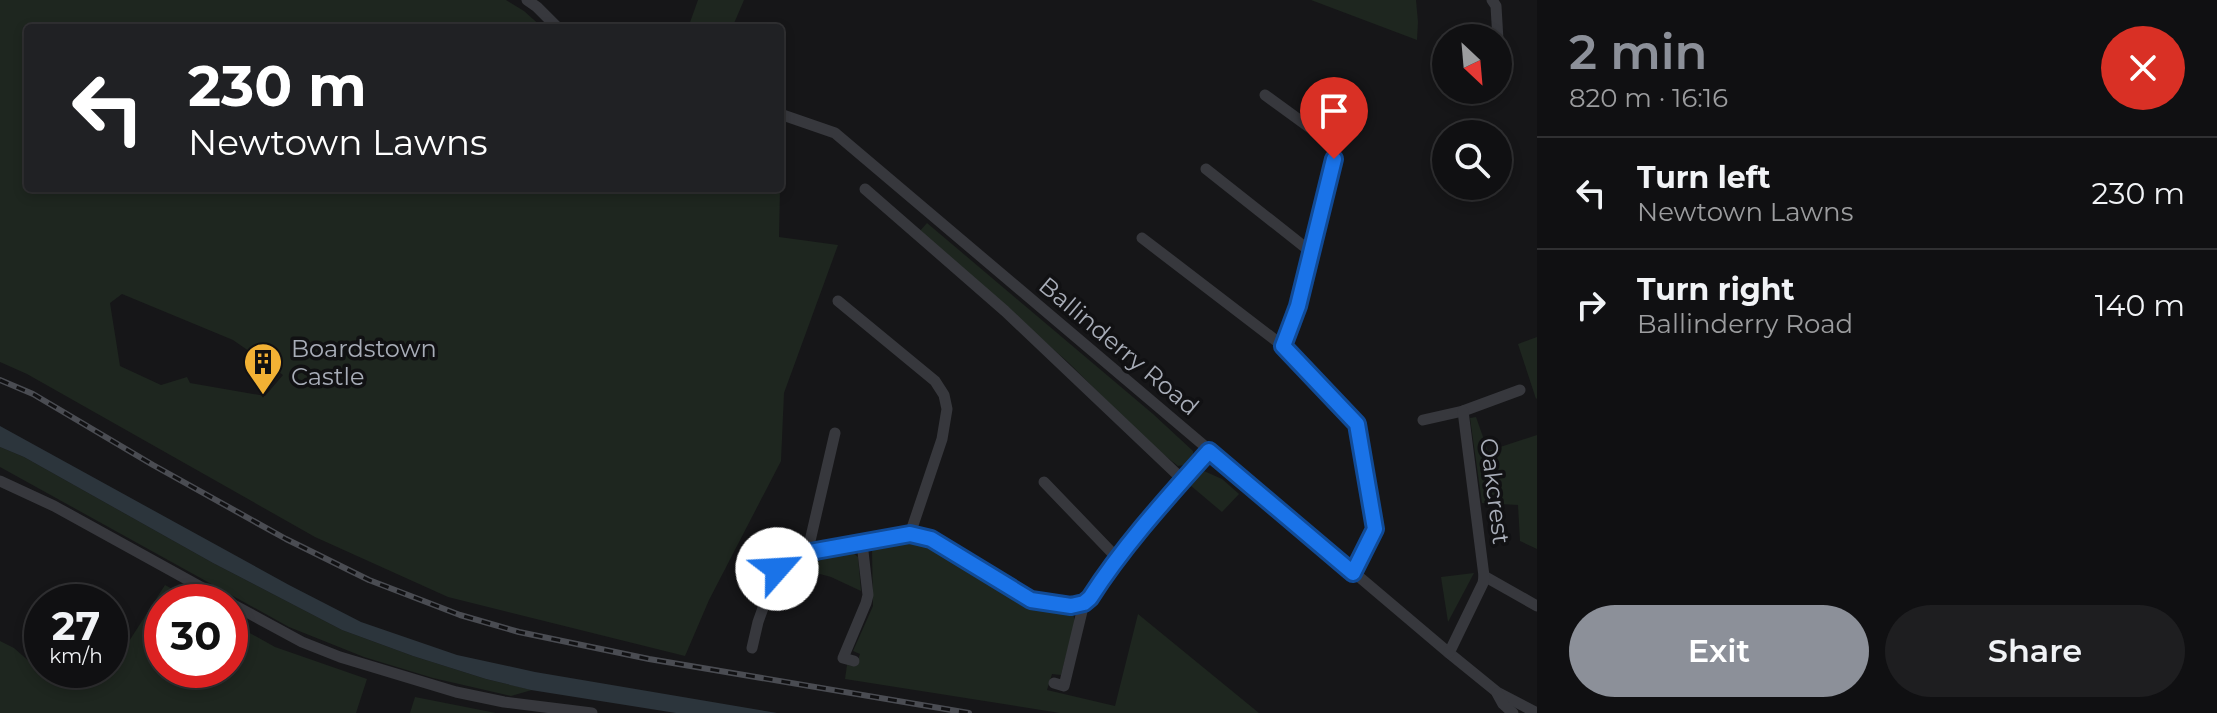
<!DOCTYPE html>
<meta charset="utf-8">
<style>
:root{--surface:#101012;--page:#1e1e20;--text:#f1f3f6;--muted:#9c9d9f;--line:#303032;--accent:#8c9099}
body{margin:0;font-family:Montserrat,sans-serif;background:var(--page);color:var(--text);height:100vh;display:flex;flex-direction:column;font-size:30px;white-space:nowrap}
*{box-sizing:border-box;margin:0}
p{font-size:26px;color:var(--muted)}
.icon{flex:none;width:44px;height:44px;fill:none;stroke:currentColor;stroke-width:2;stroke-linecap:round;stroke-linejoin:round}
.map{position:relative;flex:1;overflow:hidden}
.panel{display:flex;flex-direction:column;background:var(--surface);width:680px}
.panel>*{flex:none}
.top-card{position:absolute;left:24px;top:24px;width:760px;height:168px;border-radius:8px;box-shadow:0 4px 12px #0003,0 0 0 2px var(--line);background:#202124;color:#fff;overflow:hidden}
.needle{width:52px;rotate:154deg}
.buttons{position:absolute;left:1432px;top:24px;display:grid;gap:16px}
.buttons a{display:grid;place-items:center;width:80px;height:80px;border-radius:50%;background:var(--surface);box-shadow:0 4px 12px #0003,0 0 0 2px var(--line);font-size:40px}
.speed{position:absolute;left:24px;top:584px;display:flex;gap:16px;font-size:40px;font-weight:700;text-align:center}
.speed>*{display:grid;place-content:center;width:104px;height:104px;border-radius:50%;background:var(--surface);box-shadow:0 4px 12px #0003,0 0 0 2px var(--line);line-height:1}
.speed small{font-size:20px;font-weight:400}
.speed .limit{border:12px solid #d22;background:#fff;color:#111}
.pin{position:absolute;display:grid;place-items:center;width:68px;height:68px;color:#fff;margin:-82px -34px;border-radius:50% 50% 50% 0;rotate:-45deg;box-shadow:0 0 8px #0007}
.pin .icon{rotate:45deg}
.me{position:absolute;width:88px;margin:-44px;rotate:64deg;stroke-linejoin:round;filter:drop-shadow(0 0 6px #0008)}
.turn{display:flex;align-items:center;gap:28px;height:168px;padding:0 32px;font-size:36px}
.turn .icon{width:104px;height:104px;stroke-width:2.5}
.turn b{display:block;font-size:56px;line-height:68px}
.round{display:grid;place-items:center;flex:none;width:84px;height:84px;border-radius:42px;background:var(--page)}
.summary{display:flex;align-items:center;justify-content:space-between;height:136px;padding:0 32px}
h1{font-size:48px;font-weight:600;line-height:60px;color:var(--accent)}
.action{display:flex;gap:16px;margin-top:auto;padding:16px 32px}
.action a{flex:1;height:92px;border-radius:48px;background:var(--accent);color:#fff;font-size:32px;font-weight:600;line-height:92px;text-align:center}
.action a+a{background:var(--page);color:var(--text)}
ul{padding:0;list-style:none}
li{display:flex;align-items:center;gap:24px;height:112px;padding:0 32px;border-top:2px solid var(--line)}
li div{flex:1}
li b{display:block;font-size:30px}
li em{font-style:normal}
main{display:flex;flex:1;min-height:0}
.map>svg:first-child{display:block}
.green{fill:#1e261f;fill-rule:evenodd}
.water{fill:#2c353c}
.lines{fill:none;stroke-linecap:round;stroke-linejoin:round}
.minor{stroke:#37383d;stroke-width:11}
.rail-casing{stroke:#4a4c52;stroke-width:6}
.rail{stroke:#111113;stroke-width:3;stroke-dasharray:9;stroke-linecap:butt}
.route-casing{stroke:#114b97;stroke-width:20}
.route{stroke:#1a73e8;stroke-width:14}
.labels{text-anchor:middle;dominant-baseline:central;stroke-width:7;stroke-linejoin:round;paint-order:stroke}
.street-label{font-size:24px;fill:#a8adb8;stroke:#111113}
.poi-label{font-size:24px;fill:#a8adb8;stroke:#111113;text-anchor:start}
</style>
<main>
<div class="map">
<svg width="1537" height="713" viewBox="0 0 1537 713">
<rect width="100%" height="100%" fill="#161618"/>
<!-- green -->
<g class="green">
<path d="M 0,0 L 506,0 L 524,11 L 543,28 L 28,28 L 28,188 L 780,188 L 779,237 L 838,245 L 784,393 L 781,461 L 709,600 L 685,656 L 448,597 L 315,537 L 27,374 L 0,362 ZM 122,294 L 233,340 L 283,375 L 265,396 L 190,383 L 187,377 L 161,385 L 120,366 L 110,303 Z"/>
<path d="M 698,0 L 744,0 L 732,28 L 688,28 Z"/>
<path d="M 1311,0 L 1416,0 L 1418,22 L 1417,40 Z"/>
<path d="M 927,223 L 1153,414 L 1193,451 L 1193,456 L 1184,465 L 1178,466 L 1149,443 L 1069,363 L 919,232 Z"/>
<path d="M 1537,337 L 1537,398 L 1536,399 L 1518,344 Z"/>
<path d="M 1476,417 L 1488,451 L 1537,435 L 1537,549 L 1520,541 L 1518,505 L 1482,503 L 1470,418 Z"/>
<path d="M 0,447 L 24,457 L 213,563 L 342,630 L 413,656 L 486,679 L 532,690 L 511,696 L 433,678 L 364,657 L 289,627 L 0,467 Z"/>
<path d="M 1204,471 L 1222,479 L 1239,494 L 1222,512 L 1190,485 Z"/>
<path d="M 913,541 L 934,548 L 1022,602 L 1048,610 L 1065,609 L 1073,613 L 1075,622 L 1061,675 L 1052,674 L 1047,690 L 1115,706 L 1138,614 L 1259,713 L 1060,713 L 845,679 L 847,665 L 856,666 L 860,654 L 853,651 L 873,606 L 872,549 L 882,544 Z"/>
<path d="M 852,552 L 858,557 L 861,591 L 831,577 L 794,567 Z"/>
<path d="M 1474,573 L 1448,622 L 1441,577 Z"/>
<path d="M 165,585 L 196,602 L 162,602 L 162,670 L 230,670 L 230,622 L 275,647 L 367,679 L 356,713 L 0,713 L 0,641 L 14,648 L 31,663 L 42,656 L 42,670 L 110,670 L 110,654 L 117,660 Z"/>
<path d="M 415,697 L 496,713 L 410,713 Z"/>
</g>
<!-- water -->
<path class="water" d="M 0,426 L 289,585 L 361,622 L 457,655 L 535,672 L 777,713 L 676,713 L 531,690 L 486,679 L 413,656 L 342,630 L 213,563 L 24,457 L 0,447 Z"/>
<g class="lines">
<!-- minor -->
<g class="minor">
<path d="M 527,0 L 537,7 L 558,28"/>
<path d="M 1492,0 L 1496,6 L 1498,40"/>
<path d="M 1265,95 L 1331,143 L 1334,159 L 1298,306 L 1283,346 L 1357,424 L 1375,529 L 1353,573"/>
<path d="M 780,114 L 835,133 L 1449,653 L 1497,692 L 1537,713"/>
<path d="M 1206,169 L 1311,252"/>
<path d="M 865,189 L 1005,311 L 1183,480"/>
<path d="M 1142,238 L 1283,346"/>
<path d="M 838,301 L 935,381 L 944,395 L 947,409 L 942,439 L 910,534"/>
<path d="M 1423,420 L 1463,411 L 1520,390"/>
<path d="M 0,481 L 54,506 L 228,602"/>
<path d="M 1044,482 L 1118,559"/>
<path d="M 810,552 L 810,541 L 835,433"/>
<path d="M 1484,576 L 1537,606"/>
<path d="M 230,603 L 302,642 L 340,657 L 456,692 L 504,702 L 592,713"/>
<path d="M 752,648 L 758,622 L 777,569 L 786,561 L 810,552 L 883,538 L 910,534 L 931,539 L 1031,600 L 1071,606 L 1084,603 L 1090,598 C 1124,545 1167,498 1209,451"/>
<path d="M 1449,653 L 1483,583 L 1484,576 L 1463,411"/>
<path d="M 854,661 L 843,658 L 866,603 L 868,595 L 862,543"/>
<path d="M 1054,683 L 1064,686 L 1084,603"/>
<path d="M 1497,693 L 1503,704 L 1513,713"/>
</g>
<defs>
<path id="rail" d="M 0,380 L 33,394 L 153,465 L 286,539 L 369,580 L 460,615 L 519,632 L 649,659 L 969,713"/>
</defs>
<!-- rail casing -->
<use href="#rail" class="rail-casing"/>
<!-- rail -->
<use href="#rail" class="rail"/>
</g>
<g class="lines">
<defs>
<path id="route" d="M 777,569 L 786,561 L 810,552 L 910,534 L 931,539 L 1031,600 L 1071,606 L 1084,603 L 1090,598 C 1124,545 1167,498 1209,451 L 1353,573 L 1375,529 L 1357,424 L 1283,346 L 1298,306 L 1334,159"/>
</defs>
<!-- route casing -->
<use href="#route" class="route-casing"/>
<!-- route -->
<use href="#route" class="route"/>
</g>
<!-- icons -->
<defs>
<symbol id="building-pin" viewBox="-11 -11 22 30"><path d="M0 17L-7.5 6A9.5 9.5 0 1 1 7.5 6Z" fill="#f2b134" stroke="#111113"/><path d="M-4-6H4V6H1V3H-1V6H-4ZM-2.5-4.3h1.7v1.8h-1.7ZM.8-4.3h1.7v1.8H.8ZM-2.5-1h1.7V.8h-1.7ZM.8-1h1.7V.8H.8Z" fill="#111"/></symbol>
</defs>
<g fill-rule="evenodd">
<use href="#building-pin" x="241" y="340" width="44" height="60"/>
</g>
<g class="labels">
<!-- street labels -->
<g class="street-label">
<text transform="translate(1119 346) rotate(40)">Ballinderry Road</text>
<text transform="translate(1495 491) rotate(83)">Oakcrest</text>
</g>
<!-- poi labels -->
<g class="poi-label">
<text x="291" y="348">Boardstown<tspan x="291" dy="28">Castle</tspan></text>
</g>
</g>
</svg>
<div class="buttons">
<a><svg class="needle" viewBox="-14 -14 28 28"><path d="M0-13l5 13h-10z" fill="#e53935"/><path d="M0 13l5-13h-10z" fill="#9c9d9f"/></svg></a>
<a><svg class="icon" aria-label="search" viewBox="0 0 24 24"><circle cx="10" cy="10" r="6"/><path d="M15 15l6 6"/></svg></a>
</div>
<div class="speed"><div>27<small>km/h</small></div><div class="limit">30</div></div>
<div class="pin" style="left:1334px;top:159px;background:#d93025"><svg class="icon" aria-label="arrive" viewBox="0 0 24 24"><path d="M6 21V4h12l-3 4 3 4H6"/></svg></div>
<svg class="me" style="left:777px;top:569px" viewBox="-20 -20 40 40"><circle r="19" fill="#fff"/><path d="M0-13L10 11 0 6-10 11z" fill="#1a73e8"/></svg>
<div class="top-card">
<div class="turn"><svg class="icon" aria-label="left" viewBox="0 0 24 24"><path d="M17 20v-9H6M10 6l-5 5 5 5"/></svg><div><b>230 m</b>Newtown Lawns</div></div>
</div>
</div>
<section class="panel">
<div class="summary"><div><h1>2 min</h1><p>820 m · 16:16</p></div><a class="round" style="background:#d93025;color:#fff"><svg class="icon" aria-label="close" viewBox="0 0 24 24"><path d="M6 6l12 12M18 6L6 18"/></svg></a></div>
<ul>
<li><svg class="icon" aria-label="left" viewBox="0 0 24 24"><path d="M17 20v-9H6M10 6l-5 5 5 5"/></svg><div><b>Turn left</b><p>Newtown Lawns</p></div><em>230 m</em></li>
<li><svg class="icon" aria-label="right" viewBox="0 0 24 24"><path d="M7 20v-9h11M14 6l5 5-5 5"/></svg><div><b>Turn right</b><p>Ballinderry Road</p></div><em>140 m</em></li>
</ul>
<div class="action"><a>Exit</a><a>Share</a></div>
</section>
</main>
